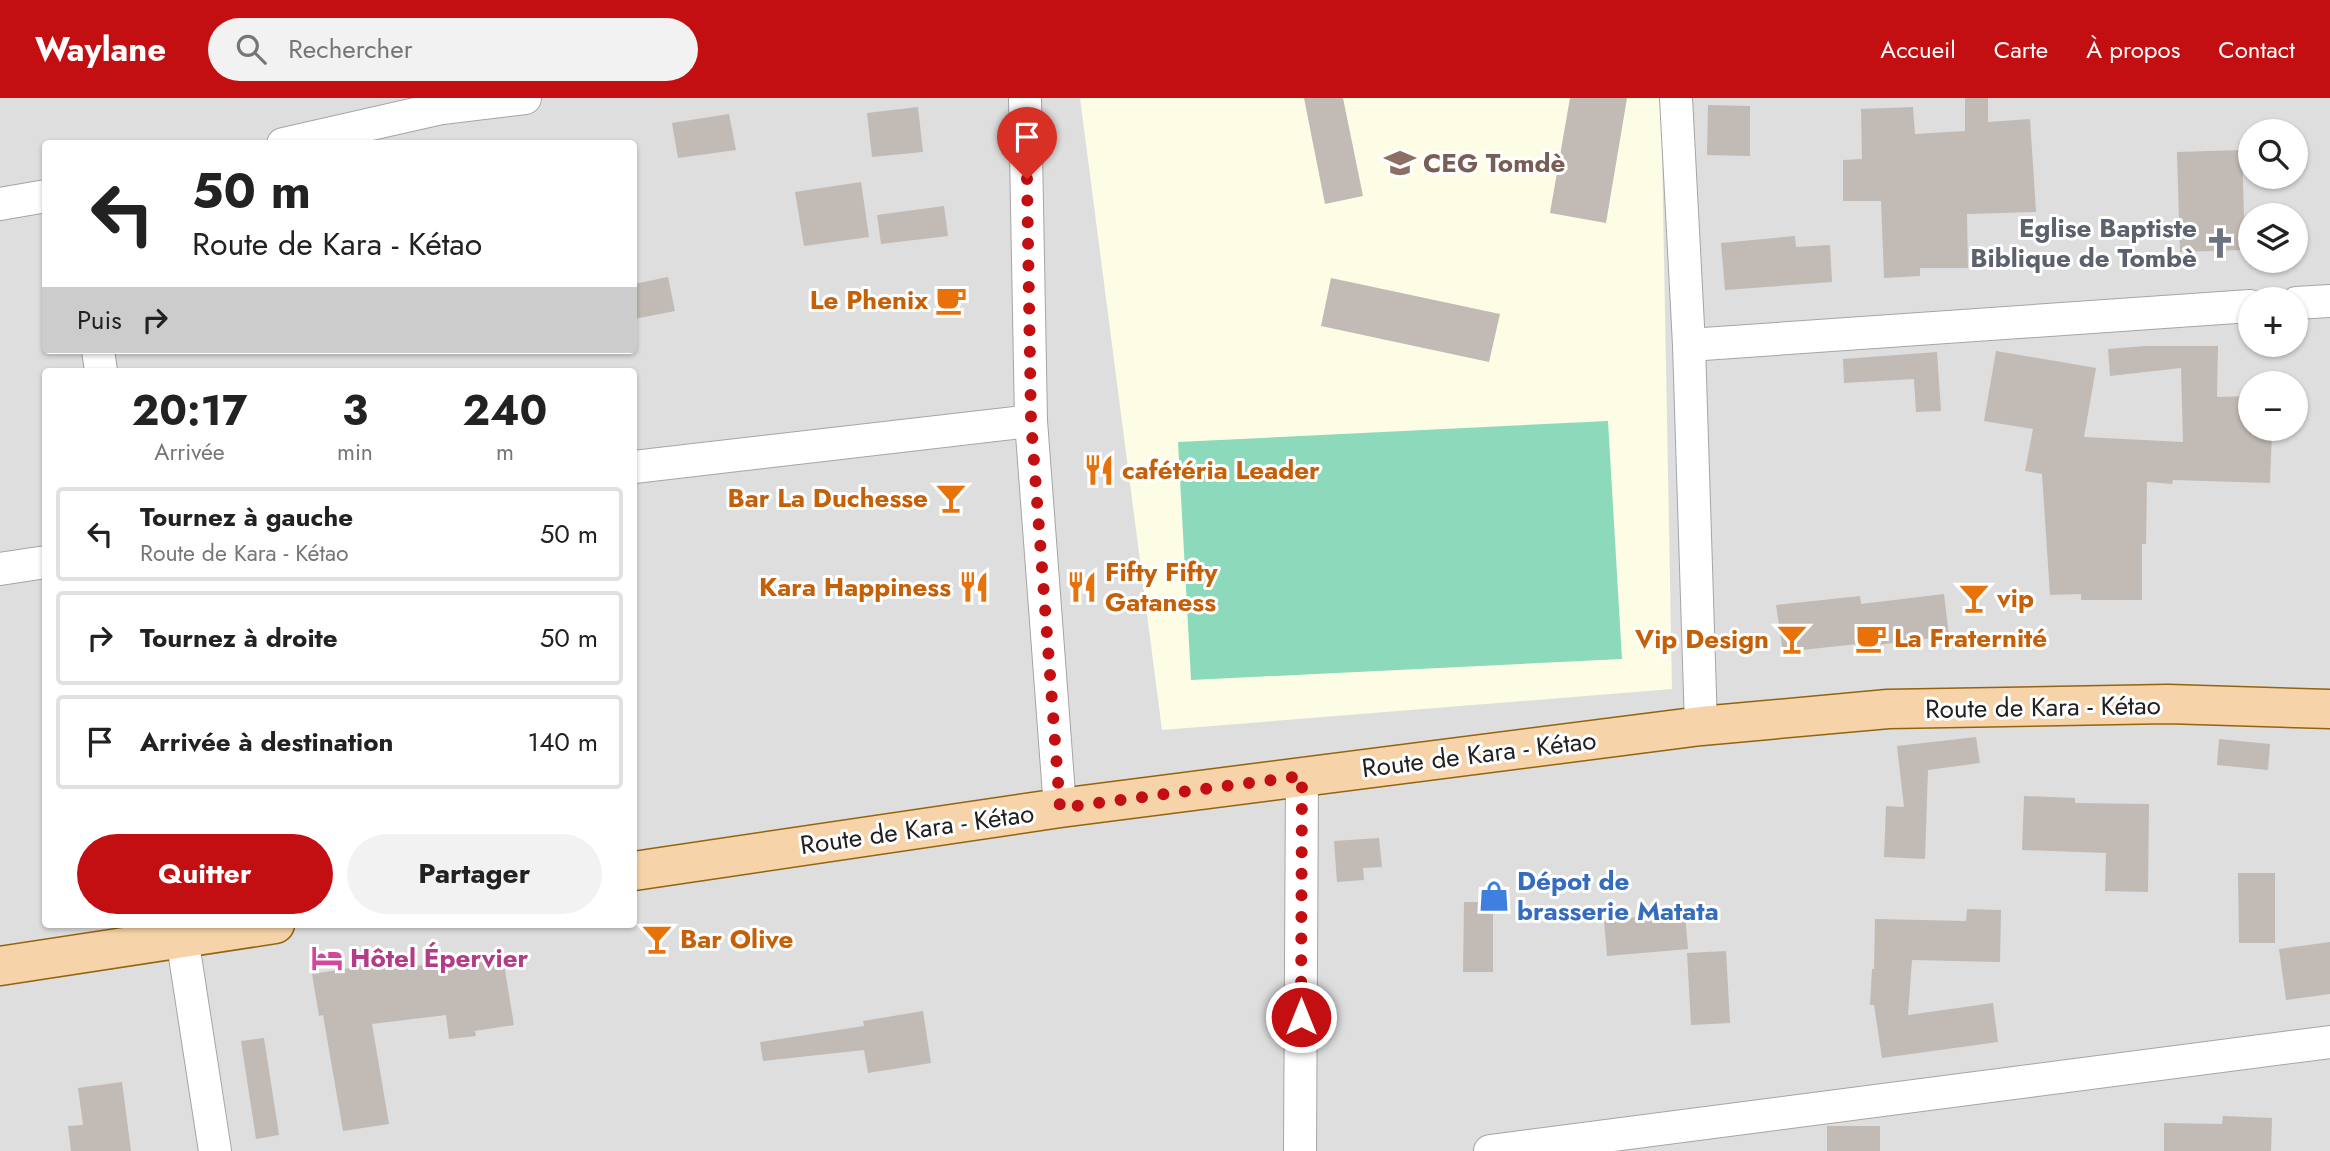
<!DOCTYPE html>
<html lang="fr">
<meta charset="utf-8">
<style>
:root{--surface:#fff;--page:#f2f2f2;--text:#222;--muted:#767676;--line:#e0e0e0;--accent:#c30f11}
body{margin:0;font-family:Jost,sans-serif;background:var(--page);color:var(--text);height:100vh;display:flex;flex-direction:column;font-size:26px;white-space:nowrap}
*{box-sizing:border-box;margin:0}
p{font-size:23px;color:var(--muted)}
.icon{flex:none;width:38px;height:38px;fill:none;stroke:currentColor;stroke-width:2;stroke-linecap:round;stroke-linejoin:round}
.map{position:relative;flex:1;overflow:hidden}
.sheet{position:absolute;left:42px;top:270px;width:595px;height:560px;display:flex;flex-direction:column;background:var(--surface);border-radius:7px;box-shadow:0 2px 5px #0004}
.sheet>*{flex:none}
.hud{position:absolute;left:42px;top:42px;width:595px;height:214px;border-radius:7px;box-shadow:0 2px 5px #0004;background:#fff;color:var(--text);overflow:hidden}
.buttons{position:absolute;left:2238px;top:21px;display:grid;gap:14px}
.buttons a{display:grid;place-items:center;width:70px;height:70px;border-radius:50%;background:var(--surface);box-shadow:0 2px 5px #0004;font-size:35px}
.pin{position:absolute;display:grid;place-items:center;width:60px;height:60px;color:#fff;margin:-72px -30px;border-radius:50% 50% 50% 0;rotate:-45deg;box-shadow:0 0 7px #0007}
.pin .icon{rotate:45deg}
.me{position:absolute;width:77px;margin:-38px;rotate:0deg;stroke-linejoin:round;filter:drop-shadow(0 0 5px #0008)}
.turn{display:flex;align-items:center;gap:24px;height:147px;padding:0 35px;font-size:32px}
.turn .icon{width:91px;height:91px;stroke-width:2.5}
.turn b{display:block;font-size:49px;line-height:60px}
.then{display:flex;align-items:center;height:66px;padding:0 35px;background:#0003;gap:14px;font-size:26px}
.eta{display:flex;justify-content:space-evenly;align-items:center;height:119px;text-align:center}
.eta b{font-size:42px;font-weight:700;line-height:49px}
.action{display:flex;gap:14px;margin-top:auto;padding:14px 35px}
.action a{flex:1;height:80px;border-radius:42px;background:var(--accent);color:#fff;font-size:28px;font-weight:700;line-height:80px;text-align:center}
.action a+a{background:var(--page);color:var(--text)}
ul{padding:0;list-style:none}
li{display:flex;align-items:center;gap:21px;height:94px;margin:0 14px 10px;padding:0 21px;border:4px solid var(--line);border-radius:7px}
li div{flex:1}
li b{display:block;font-size:26px}
li em{font-style:normal}
header{display:flex;align-items:center;gap:42px;box-sizing:border-box;height:98px;padding:0 35px;background:var(--accent);color:#fff}
header strong{font-size:33px}
nav{display:flex;gap:38px;margin-inline-start:auto;font-size:24px}
.search{width:490px;height:63px;background:var(--page);display:flex;align-items:center;gap:18px;box-sizing:border-box;padding:0 24px;border-radius:38px;color:var(--muted);font-size:26px}
.map>svg:first-child{display:block}
.residential{fill:#dfdede;fill-rule:evenodd}
.education{fill:#fdfde5}
.pitch{fill:#8dd9bb}
.building{fill:#c1bab5}
.lines{fill:none;stroke-linecap:round;stroke-linejoin:round}
.minor-casing{stroke:#a5a5a5;stroke-width:34}
.primary-casing{stroke:#93640b;stroke-width:41}
.minor{stroke:#fff;stroke-width:32}
.primary{stroke:#f6d3a8;stroke-width:38}
.route{stroke:#c30f11;stroke-width:12;stroke-dasharray:0 21.6}
.labels{text-anchor:middle;dominant-baseline:central;stroke-width:6;stroke-linejoin:round;paint-order:stroke}
.education-label{font-size:26px;font-weight:bold;fill:#785e54;stroke:#fff;text-anchor:start}
.worship-label{font-size:26px;font-weight:bold;fill:#5b616d;stroke:#fff;text-anchor:end}
.food-label{font-size:26px;font-weight:bold;fill:#c56008;stroke:#fff;text-anchor:start}
.street-label{font-size:26px;fill:#212121;stroke:#fff}
.shop-label{font-size:26px;font-weight:bold;fill:#366cbe;stroke:#fff;text-anchor:start}
.hotel-label{font-size:26px;font-weight:bold;fill:#b23c85;stroke:#fff;text-anchor:start}
</style>
<header>
<strong>Waylane</strong>
<div class="search"><svg class="icon" aria-label="search" viewBox="0 0 24 24"><circle cx="10" cy="10" r="6"/><path d="M15 15l6 6"/></svg>Rechercher</div>
<nav><a>Accueil</a><a>Carte</a><a>À propos</a><a>Contact</a></nav>
</header>
<div class="map">
<svg width="2330" height="1053" viewBox="0 0 2330 1053">
<rect width="100%" height="100%" fill="#f1eee8"/>
<!-- residential -->
<path class="residential" d="M 0,0 L 2330,0 L 2330,1053 L 0,1053 ZM 2250,33 L 2296,33 L 2296,79 L 2250,79 ZM 46,46 L 634,46 L 634,252 L 46,252 ZM 2250,117 L 2296,117 L 2296,163 L 2250,163 ZM 2250,201 L 2296,201 L 2296,247 L 2250,247 ZM 46,273 L 634,273 L 634,826 L 46,826 ZM 2250,285 L 2296,285 L 2296,331 L 2250,331 Z"/>
<!-- education -->
<path class="education" d="M 1080,0 L 1661,0 L 1672,591 L 1162,632 Z"/>
<!-- pitch -->
<path class="pitch" d="M 1608,323 L 1622,561 L 1191,582 L 1178,344 Z"/>
<!-- building -->
<g class="building">
<path d="M 1304,0 L 1343,0 L 1363,98 L 1325,106 Z"/>
<path d="M 1570,0 L 1627,0 L 1606,125 L 1550,115 Z"/>
<path d="M 1965,0 L 1988,0 L 1988,24 L 2030,21 L 2036,114 L 1967,116 L 1968,170 L 1920,170 L 1920,178 L 1884,180 L 1881,103 L 1843,103 L 1843,62 L 1862,61 L 1861,11 L 1913,9 L 1915,36 L 1965,33 Z"/>
<path d="M 1708,7 L 1750,8 L 1750,58 L 1707,57 Z"/>
<path d="M 918,9 L 923,54 L 872,59 L 867,15 Z"/>
<path d="M 729,16 L 736,52 L 678,60 L 672,25 Z"/>
<path d="M 2242,52 L 2245,152 L 2180,154 L 2177,54 Z"/>
<path d="M 861,84 L 869,139 L 804,148 L 795,94 Z"/>
<path d="M 944,108 L 948,138 L 881,146 L 877,117 Z"/>
<path d="M 1795,138 L 1796,149 L 1830,147 L 1832,184 L 1725,192 L 1721,145 Z"/>
<path d="M 668,179 L 675,213 L 634,221 L 634,186 Z"/>
<path d="M 1331,180 L 1500,216 L 1489,264 L 1321,228 Z"/>
<path d="M 2145,248 L 2218,248 L 2217,299 L 2250,298 L 2250,332 L 2272,333 L 2270,385 L 2173,382 L 2172,386 L 2147,384 L 2146,446 L 2142,446 L 2142,502 L 2081,502 L 2081,496 L 2050,497 L 2042,376 L 2025,373 L 2033,331 L 1984,323 L 1996,253 L 2096,270 L 2084,339 L 2183,344 L 2181,270 L 2110,278 L 2108,251 Z"/>
<path d="M 1937,254 L 1941,313 L 1916,314 L 1914,281 L 1844,285 L 1843,261 Z"/>
<path d="M 1944,496 L 1949,538 L 1877,547 L 1876,544 L 1783,554 L 1776,507 L 1860,498 L 1861,506 Z"/>
<path d="M 1976,639 L 1980,665 L 1928,672 L 1925,761 L 1884,759 L 1886,708 L 1904,709 L 1897,648 Z"/>
<path d="M 2219,641 L 2270,646 L 2268,672 L 2217,667 Z"/>
<path d="M 2024,698 L 2075,700 L 2075,705 L 2149,706 L 2148,794 L 2105,793 L 2106,755 L 2022,752 Z"/>
<path d="M 1379,740 L 1382,769 L 1363,770 L 1364,782 L 1337,784 L 1334,743 Z"/>
<path d="M 2238,775 L 2275,775 L 2275,845 L 2239,845 Z"/>
<path d="M 1464,804 L 1493,804 L 1493,874 L 1463,874 Z"/>
<path d="M 1967,811 L 2001,812 L 2000,864 L 1912,862 L 1908,917 L 1993,905 L 1998,944 L 1882,960 L 1874,907 L 1870,907 L 1872,871 L 1874,871 L 1875,821 L 1966,823 Z"/>
<path d="M 1685,815 L 1688,851 L 1607,858 L 1604,822 Z"/>
<path d="M 2330,844 L 2330,896 L 2286,902 L 2279,851 Z"/>
<path d="M 1726,853 L 1730,925 L 1691,927 L 1687,855 Z"/>
<path d="M 502,854 L 514,927 L 475,933 L 476,938 L 449,941 L 446,917 L 372,926 L 389,1026 L 343,1033 L 323,917 L 319,918 L 312,876 L 363,868 L 363,870 L 384,867 L 385,872 L 470,861 L 470,859 Z"/>
<path d="M 923,913 L 931,965 L 868,975 L 864,952 L 763,963 L 760,944 L 864,928 L 863,923 Z"/>
<path d="M 264,940 L 279,1037 L 256,1041 L 241,943 Z"/>
<path d="M 122,984 L 131,1053 L 71,1053 L 68,1028 L 83,1027 L 78,990 Z"/>
<path d="M 2223,1018 L 2272,1020 L 2271,1053 L 2164,1053 L 2164,1025 L 2222,1026 Z"/>
<rect x="1827" y="1028" width="53" height="25"/>
</g>
<g class="lines">
<defs>
<g id="minor">
<path d="M 1025,0 L 1031,323 L 1060,710"/>
<path d="M 1676,0 L 1689,247 L 1701,628"/>
<path d="M 283,46 L 442,10 L 525,0"/>
<path d="M 0,106 L 46,98"/>
<path d="M 2296,205 L 2330,203"/>
<path d="M 1689,247 L 2250,208"/>
<path d="M 98,252 L 101,273"/>
<path d="M 634,369 L 1031,323"/>
<path d="M 0,471 L 46,464"/>
<path d="M 180,826 L 215,1053"/>
<path d="M 1300,1053 L 1302,678"/>
<path d="M 1490,1053 L 2330,944"/>
</g>
<g id="primary">
<path d="M 634,773 L 1060,710 L 1701,628 L 1888,611 L 2168,606 L 2330,611"/>
<path d="M 0,868 L 275,826"/>
</g>
</defs>
<!-- minor casing -->
<use href="#minor" class="minor-casing"/>
<!-- primary casing -->
<use href="#primary" class="primary-casing"/>
<!-- minor -->
<use href="#minor" class="minor"/>
<!-- primary -->
<use href="#primary" class="primary"/>
</g>
<g class="lines">
<!-- route -->
<path class="route" d="M 1027,81 L 1031,323 L 1060,710 L 1302,678 L 1301,919"/>
</g>
<!-- icons -->
<defs>
<symbol id="school-bare" viewBox="-9 -9 18 18"><path d="M0-5L7-2L0 1L-7-2ZM-4 1L0 2.5L4 1V4Q0 6-4 4Z" fill="#8d6e63" stroke="#fff" stroke-width="2.5" paint-order="stroke"/></symbol>
<symbol id="church-bare" viewBox="-9 -9 18 18"><path d="M-1.2-6h2.4v3.5h3.3v2.4h-3.3V6h-2.4V-.1h-3.3v-2.4h3.3Z" fill="#6b7280" stroke="#fff" stroke-width="2.5" paint-order="stroke"/></symbol>
<symbol id="cafe-bare" viewBox="-9 -9 18 18"><path d="M-5.5-4.5H6V0H3Q3 3.5 0 3.5H-2.5Q-5.5 3.5-5.5 0ZM3-3.2v2h1.7v-2ZM-6 4.5H4V6H-6Z" fill="#e8710a" stroke="#fff" stroke-width="2.5" paint-order="stroke"/></symbol>
<symbol id="restaurant-bare" viewBox="-9 -9 18 18"><path d="M-5-6h1v4h1v-4h1v4h1v-4h1v5L-1.5 .5V6h-2V.5L-5-1ZM5-6V6H3V1.5H1.5Q1.5-4 5-6Z" fill="#e8710a" stroke="#fff" stroke-width="2.5" paint-order="stroke"/></symbol>
<symbol id="bar-bare" viewBox="-9 -9 18 18"><path d="M-6-5H6L.8 .8V4.5H3.5V6h-7V4.5H-.8V.8Z" fill="#e8710a" stroke="#fff" stroke-width="2.5" paint-order="stroke"/></symbol>
<symbol id="shop-bare" viewBox="-9 -9 18 18"><path d="M-5-2.5h2.3a2.7 3.5 0 0 1 5.4 0H5L5.5 6h-11ZM-1.5-2.5h3a1.5 2.3 0 0 0-3 0Z" fill="#3f7fe0" stroke="#fff" stroke-width="2.5" paint-order="stroke"/></symbol>
<symbol id="hotel-bare" viewBox="-9 -9 18 18"><path d="M-6-4.5h1.5V1H6V5H4.5V3h-9V5H-6ZM-4 0a1.8 1.8 0 1 1 3.6 0ZM.5 0V-2.5h3Q6-2.5 6 0Z" fill="#d1479c" stroke="#fff" stroke-width="2.5" paint-order="stroke"/></symbol>
</defs>
<g fill-rule="evenodd">
<use href="#school-bare" x="1378" y="43" width="44" height="44"/>
<use href="#church-bare" x="2198" y="123" width="44" height="44"/>
<use href="#cafe-bare" x="929" y="180" width="44" height="44"/>
<use href="#restaurant-bare" x="1077" y="350" width="44" height="44"/>
<use href="#bar-bare" x="929" y="378" width="44" height="44"/>
<use href="#restaurant-bare" x="952" y="467" width="44" height="44"/>
<use href="#restaurant-bare" x="1060" y="467" width="44" height="44"/>
<use href="#bar-bare" x="1952" y="478" width="44" height="44"/>
<use href="#cafe-bare" x="1849" y="518" width="44" height="44"/>
<use href="#bar-bare" x="1770" y="519" width="44" height="44"/>
<use href="#shop-bare" x="1472" y="776" width="44" height="44"/>
<use href="#bar-bare" x="635" y="819" width="44" height="44"/>
<use href="#hotel-bare" x="305" y="838" width="44" height="44"/>
</g>
<g class="labels">
<!-- education labels -->
<g class="education-label">
<text x="1423" y="65">CEG Tomdè</text>
</g>
<!-- worship labels -->
<g class="worship-label">
<text x="2197" y="130">Eglise Baptiste<tspan x="2197" dy="30">Biblique de Tombè</tspan></text>
</g>
<!-- food labels -->
<g class="food-label">
<text x="928" y="202" text-anchor="end">Le Phenix</text>
<text x="1122" y="372">cafétéria Leader</text>
<text x="928" y="400" text-anchor="end">Bar La Duchesse</text>
<text x="1105" y="474">Fifty Fifty<tspan x="1105" dy="30">Gataness</tspan></text>
<text x="951" y="489" text-anchor="end">Kara Happiness</text>
<text x="1997" y="500">vip</text>
<text x="1894" y="540">La Fraternité</text>
<text x="1769" y="541" text-anchor="end">Vip Design</text>
<text x="680" y="841">Bar Olive</text>
</g>
<!-- street labels -->
<g class="street-label">
<text transform="translate(2043 609) rotate(-1)">Route de Kara - Kétao</text>
<text transform="translate(1479 656) rotate(-7)">Route de Kara - Kétao</text>
<text transform="translate(917 731) rotate(-8)">Route de Kara - Kétao</text>
</g>
<!-- shop labels -->
<g class="shop-label">
<text x="1517" y="783">Dépot de<tspan x="1517" dy="30">brasserie Matata</tspan></text>
</g>
<!-- hotel labels -->
<g class="hotel-label">
<text x="350" y="860">Hôtel Épervier</text>
</g>
</g>
</svg>
<div class="buttons">
<a><svg class="icon" aria-label="search" viewBox="0 0 24 24"><circle cx="10" cy="10" r="6"/><path d="M15 15l6 6"/></svg></a>
<a><svg class="icon" aria-label="layers" viewBox="0 0 24 24"><path d="M12 4l9 5-9 5-9-5zM3 14l9 5 9-5"/></svg></a>
<a>+</a>
<a>−</a>
</div>
<div class="pin" style="left:1027px;top:81px;background:#d93025"><svg class="icon" aria-label="arrive" viewBox="0 0 24 24"><path d="M6 21V4h12l-3 4 3 4H6"/></svg></div>
<svg class="me" style="left:1301px;top:919px" viewBox="-20 -20 40 40"><circle r="17" fill="#c30f11" stroke="#fff" stroke-width="3"/><path d="M0-11L8 9 0 5-8 9z" fill="#fff"/></svg>
<div class="hud">
<div class="turn"><svg class="icon" aria-label="left" viewBox="0 0 24 24"><path d="M17 20v-9H6M10 6l-5 5 5 5"/></svg><div><b>50 m</b>Route de Kara - Kétao</div></div>
<div class="then">Puis<svg class="icon" aria-label="right" viewBox="0 0 24 24"><path d="M7 20v-9h11M14 6l5 5-5 5"/></svg></div>
</div>
<section class="sheet">
<div class="eta">
<div><b>20:17</b><p>Arrivée</p></div>
<div><b>3</b><p>min</p></div>
<div><b>240</b><p>m</p></div>
</div>
<ul>
<li><svg class="icon" aria-label="left" viewBox="0 0 24 24"><path d="M17 20v-9H6M10 6l-5 5 5 5"/></svg><div><b>Tournez à gauche</b><p>Route de Kara - Kétao</p></div><em>50 m</em></li>
<li><svg class="icon" aria-label="right" viewBox="0 0 24 24"><path d="M7 20v-9h11M14 6l5 5-5 5"/></svg><div><b>Tournez à droite</b></div><em>50 m</em></li>
<li><svg class="icon" aria-label="arrive" viewBox="0 0 24 24"><path d="M6 21V4h12l-3 4 3 4H6"/></svg><div><b>Arrivée à destination</b></div><em>140 m</em></li>
</ul>
<div class="action"><a>Quitter</a><a>Partager</a></div>
</section>
</div>
